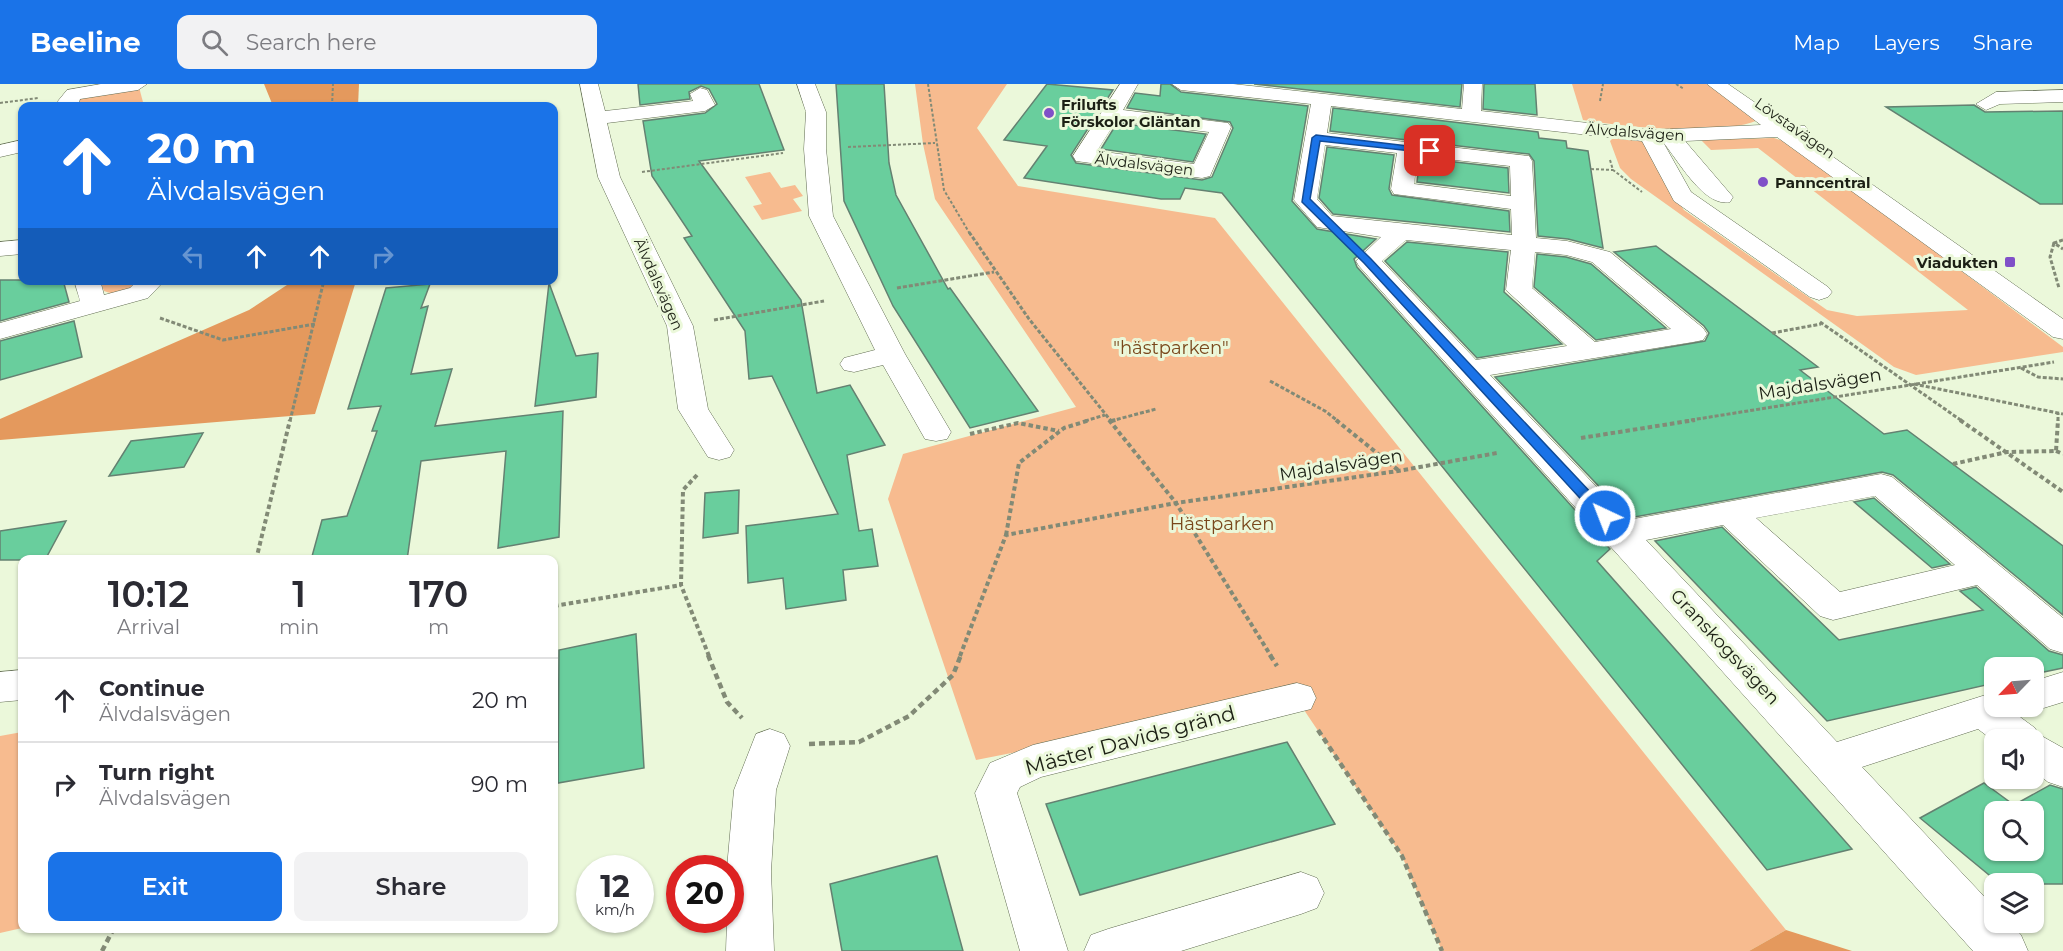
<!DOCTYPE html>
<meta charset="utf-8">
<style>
:root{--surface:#fff;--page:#f2f2f3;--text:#2b2b33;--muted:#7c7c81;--line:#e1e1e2;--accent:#1a73e8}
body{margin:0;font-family:Montserrat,sans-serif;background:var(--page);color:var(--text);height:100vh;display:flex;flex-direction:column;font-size:22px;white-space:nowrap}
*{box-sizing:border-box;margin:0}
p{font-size:20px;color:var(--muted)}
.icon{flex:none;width:33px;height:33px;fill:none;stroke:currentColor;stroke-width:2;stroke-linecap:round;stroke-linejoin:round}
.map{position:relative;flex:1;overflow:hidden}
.drawer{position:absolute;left:18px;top:471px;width:540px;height:378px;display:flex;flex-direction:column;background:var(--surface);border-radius:12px;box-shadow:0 2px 4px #0004}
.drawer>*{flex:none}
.guide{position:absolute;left:18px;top:18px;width:540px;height:183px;border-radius:12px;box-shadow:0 2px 4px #0004;background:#1a73e8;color:#fff;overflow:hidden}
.needle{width:39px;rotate:245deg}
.buttons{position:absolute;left:1984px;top:573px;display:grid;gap:12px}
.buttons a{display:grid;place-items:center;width:60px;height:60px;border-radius:12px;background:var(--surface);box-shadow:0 2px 4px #0004;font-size:30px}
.speed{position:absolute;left:576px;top:771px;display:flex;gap:12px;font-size:30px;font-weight:700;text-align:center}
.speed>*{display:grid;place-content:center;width:78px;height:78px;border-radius:50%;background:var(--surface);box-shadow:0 2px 4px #0004;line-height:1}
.speed small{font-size:15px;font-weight:400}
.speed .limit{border:9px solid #d22;background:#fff;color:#111}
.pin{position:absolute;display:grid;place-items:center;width:51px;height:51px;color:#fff;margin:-26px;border-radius:12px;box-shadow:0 3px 9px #0006}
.me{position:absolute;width:66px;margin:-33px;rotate:317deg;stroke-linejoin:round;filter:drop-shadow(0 0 4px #0008)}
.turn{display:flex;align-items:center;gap:21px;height:126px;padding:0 30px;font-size:27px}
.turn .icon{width:78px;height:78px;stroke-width:2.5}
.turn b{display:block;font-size:42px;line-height:51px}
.lanes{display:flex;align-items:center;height:57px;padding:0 30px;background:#0003;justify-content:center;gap:30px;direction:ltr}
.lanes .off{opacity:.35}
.eta{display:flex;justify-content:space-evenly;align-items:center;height:102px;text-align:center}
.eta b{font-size:36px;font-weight:600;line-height:42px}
.action{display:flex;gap:12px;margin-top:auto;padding:12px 30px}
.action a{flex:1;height:69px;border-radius:12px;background:var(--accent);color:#fff;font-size:24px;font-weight:600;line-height:69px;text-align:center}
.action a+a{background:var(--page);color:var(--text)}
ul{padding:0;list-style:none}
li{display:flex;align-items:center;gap:18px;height:84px;padding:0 30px;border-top:2px solid var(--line)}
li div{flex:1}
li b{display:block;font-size:22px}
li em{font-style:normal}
header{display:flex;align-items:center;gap:36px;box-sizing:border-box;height:84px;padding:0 30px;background:var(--accent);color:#fff}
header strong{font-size:28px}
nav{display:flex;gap:33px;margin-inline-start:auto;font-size:21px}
.search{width:420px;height:54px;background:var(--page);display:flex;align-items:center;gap:15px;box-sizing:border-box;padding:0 21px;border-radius:12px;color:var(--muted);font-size:22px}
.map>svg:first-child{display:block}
.green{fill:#f7bb8f}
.forest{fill:#e4995d}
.building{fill:#69ce9d;stroke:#648171;stroke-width:1.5;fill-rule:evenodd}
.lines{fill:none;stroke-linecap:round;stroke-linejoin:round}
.minor-casing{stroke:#616c52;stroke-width:1}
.path-far3{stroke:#828a76;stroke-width:2;stroke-dasharray:3 2;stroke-linecap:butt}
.path-far2{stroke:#828a76;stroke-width:3;stroke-dasharray:4 2;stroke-linecap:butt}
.path-far1{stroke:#828a76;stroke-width:4;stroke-dasharray:4.5 3;stroke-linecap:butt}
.path{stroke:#828a76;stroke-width:4.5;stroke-dasharray:6 4;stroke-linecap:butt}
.minor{fill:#fff;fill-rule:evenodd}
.route{fill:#1a73e8;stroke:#114b97;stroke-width:1.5}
.poi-dot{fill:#8050c8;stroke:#ebf8da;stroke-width:2}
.labels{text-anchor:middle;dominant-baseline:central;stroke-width:6;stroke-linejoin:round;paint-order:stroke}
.far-poi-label{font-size:15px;font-weight:bold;fill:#1c2015;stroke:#ebf8da;text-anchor:start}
.far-street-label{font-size:15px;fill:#1c2015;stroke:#ebf8da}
.park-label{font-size:18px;fill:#79471b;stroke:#ebf8da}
.street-label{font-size:18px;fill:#1c2015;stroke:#ebf8da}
.near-street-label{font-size:21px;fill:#1c2015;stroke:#ebf8da}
</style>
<header>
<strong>Beeline</strong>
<div class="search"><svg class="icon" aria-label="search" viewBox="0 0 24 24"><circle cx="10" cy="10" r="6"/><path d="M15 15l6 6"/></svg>Search here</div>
<nav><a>Map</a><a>Layers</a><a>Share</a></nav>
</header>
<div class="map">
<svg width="2063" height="867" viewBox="0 0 2063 867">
<rect width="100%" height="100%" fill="#ebf8da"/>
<!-- green -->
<g class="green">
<path d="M 915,0 L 1007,0 L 977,44 L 1018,102 L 1215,134 L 1786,846 L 1749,867 L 1442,867 L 1402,772 L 1296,614 L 976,676 L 888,415 L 903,370 L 1076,323 L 935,115 L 923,60 Z"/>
<path d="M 1572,0 L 1709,0 L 1758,36 C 1718,53 1627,43 1583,36 Z"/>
<path d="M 139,3 L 144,22 L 76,22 L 77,15 Z"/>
<path d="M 1613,54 C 1623,55 1641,54 1650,62 C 1660,72 1672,110 1684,126 L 1827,226 L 1857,232 L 1968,226 L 1758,64 L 1711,66 L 1701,56 L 1774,54 L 1790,59 L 2063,263 L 2063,268 L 1916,291 L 1894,283 L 1631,95 L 1620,84 L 1610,57 Z"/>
<path d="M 770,88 L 781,104 L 795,101 L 803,112 L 793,115 L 802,127 L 762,136 L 753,122 L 762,120 L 745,93 Z"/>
<path d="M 100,197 L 140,197 L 137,204 L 113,210 L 104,207 Z"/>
<path d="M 22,648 L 22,844 L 0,849 L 0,652 Z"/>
</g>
<!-- forest -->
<g class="forest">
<path d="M 264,0 L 359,0 L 358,22 L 273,22 Z"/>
<path d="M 293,197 L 356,197 L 315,330 L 0,356 L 0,335 L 249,226 Z"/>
<path d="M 1786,846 L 1852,867 L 1749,867 Z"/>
</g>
<!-- building -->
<g class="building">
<path d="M 638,0 L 759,0 L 784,66 L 699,77 L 801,216 L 817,309 L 850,301 L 885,361 L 847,371 L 859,447 L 872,445 L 878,482 L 843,486 L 846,516 L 786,525 L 783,494 L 748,499 L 746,442 L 838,430 L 772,292 L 749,295 L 745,247 L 684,154 L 692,152 L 652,92 L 643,37 L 705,29 L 717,20 L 709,5 L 701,2 L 689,8 L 690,15 L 640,21 Z"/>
<path d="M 836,0 L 884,0 L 889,79 L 896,111 L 948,205 L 950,204 L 1038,327 L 970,344 L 893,222 L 844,117 Z"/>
<path d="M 1047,0 L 1113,6 L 1071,71 L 1076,79 L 1202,96 L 1212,93 L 1233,44 L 1230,38 L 1127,24 L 1135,9 L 1160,12 L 1161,0 L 1170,0 L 1181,8 L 1308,22 L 1292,117 L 1317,145 L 1376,155 L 1354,175 L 1357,183 L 1610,465 L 1597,477 L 1852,765 L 1767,786 L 1222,109 L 1185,104 L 1180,115 L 1161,115 L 1024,94 L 1047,62 L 1004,56 Z"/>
<path d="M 1254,0 L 1462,0 L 1460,23 Z"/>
<path d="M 1484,0 L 1535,0 L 1537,31 L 1483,25 Z"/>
<path d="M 1974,21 L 1985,28 L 2063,27 L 2063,120 L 2040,120 L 1886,23 Z"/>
<path d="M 1333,24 L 1538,48 L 1539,54 L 1566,57 L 1567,64 L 1588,67 L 1603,164 L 1568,155 L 1538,152 L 1534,77 L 1529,70 L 1330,47 Z"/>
<path d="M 1117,39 L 1206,50 L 1193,78 L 1101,65 Z"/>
<path d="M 1327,63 L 1394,71 L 1389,105 L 1392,111 L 1509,127 L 1510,148 L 1333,130 L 1319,114 Z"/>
<path d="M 1420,74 L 1508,84 L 1509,109 L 1417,98 Z"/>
<path d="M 1407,158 L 1508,168 L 1504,208 L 1562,260 L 1477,274 L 1385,177 Z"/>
<path d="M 1656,162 L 1818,283 L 1800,286 L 1884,350 L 1907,346 L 2063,462 L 2063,531 L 1893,391 L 1882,388 L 1629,434 L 1495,293 L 1705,257 L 1709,249 L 1704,242 L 1614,168 Z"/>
<path d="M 1537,170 L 1566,173 L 1591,180 L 1666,244 L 1596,256 L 1534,203 Z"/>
<path d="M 0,196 L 63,196 L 69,218 L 0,237 Z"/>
<path d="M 549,199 L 576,272 L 598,269 L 596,313 L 535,322 Z"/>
<path d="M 430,200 L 421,224 L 428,222 L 411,290 L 452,285 L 435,342 L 563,327 L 559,453 L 498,464 L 506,367 L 421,377 L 407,476 L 311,476 L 322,436 L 347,432 L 377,347 L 372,347 L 381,322 L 348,325 L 386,204 Z"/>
<path d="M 74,237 L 82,273 L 0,296 L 0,257 Z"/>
<path d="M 203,349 L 184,383 L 109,392 L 131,357 Z"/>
<path d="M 739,406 L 738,449 L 703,454 L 705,409 Z"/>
<path d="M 1874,414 L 1950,480 L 1932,484 L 1854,418 Z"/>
<path d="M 66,437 L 45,476 L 0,476 L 0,447 Z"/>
<path d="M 1722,443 L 1839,556 L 1983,526 L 1960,507 L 1976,503 L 2049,567 L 2063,571 L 2063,584 L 2034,590 L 2034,584 L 1995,584 L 1995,599 L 1827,637 L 1655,457 Z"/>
<path d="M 636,550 L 644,684 L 558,699 L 559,566 Z"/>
<path d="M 1287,658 L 1335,740 L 1080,811 L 1046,720 Z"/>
<path d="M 1984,699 L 2014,721 L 2050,701 L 2063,705 L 2063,800 L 2000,800 L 1920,734 ZM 1995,728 L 2034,728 L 2034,766 L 1995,766 Z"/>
<path d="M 937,772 L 963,867 L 842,867 L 830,800 Z"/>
</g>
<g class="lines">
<defs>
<g id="minor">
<path d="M 101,0 L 147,0 L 138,6 L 80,15 L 78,22 L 59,22 L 58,17 L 67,6 Z"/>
<path d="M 580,0 L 598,0 L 605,27 L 693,17 L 690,10 L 700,4 L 707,6 L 715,21 L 705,27 L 607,39 L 620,93 L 693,242 L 708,325 L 734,366 L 730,373 L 719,376 L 708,373 L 678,325 L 667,242 L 598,93 Z"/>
<path d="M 797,0 L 815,0 L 826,28 L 826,65 L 833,132 L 905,270 L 951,348 L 947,355 L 936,357 L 925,355 L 883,281 L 854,288 L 844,286 L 840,280 L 844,274 L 875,266 L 809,132 L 804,65 L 806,28 Z"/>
<path d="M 1120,0 L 1138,0 L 1123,26 L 1228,39 L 1231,43 L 1210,92 L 1202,94 L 1076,77 L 1073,72 ZM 1116,37 L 1209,48 L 1194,80 L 1097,67 Z"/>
<path d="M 1172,0 L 1233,0 L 1462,25 L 1464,0 L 1482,0 L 1481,27 L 1650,46 L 1761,41 L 1707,0 L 1728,0 L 1786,40 L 1805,42 L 1808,46 L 1802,51 L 2063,235 L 2063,255 L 2053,253 L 1777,53 L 1685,57 L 1733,113 L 1730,118 C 1704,124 1678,76 1663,58 L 1691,108 L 1828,203 L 1832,208 L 1828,213 L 1819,216 L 1810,213 L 1674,117 L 1642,57 L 1331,22 L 1327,49 L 1529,72 L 1532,77 L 1536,154 L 1567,157 L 1610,168 L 1703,244 L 1707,250 L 1703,256 L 1693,258 L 1490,291 L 1628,436 L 1881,390 L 1892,393 L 2063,534 L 2063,569 L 2050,565 L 1977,501 L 1833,536 L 1820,532 L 1723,441 L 1646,456 L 1837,658 L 1995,608 L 1995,622 L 2034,622 L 2034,597 L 2063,588 L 2063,618 L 2034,627 L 2020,623 L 2016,630 L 2035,644 L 2038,650 L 2063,664 L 2063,703 L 2048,698 L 2034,687 L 2034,656 L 1995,656 L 1995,658 L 1978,645 L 1862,683 L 1995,824 L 1995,838 L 2009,838 L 2021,851 L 2028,867 L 1973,867 L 1359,182 L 1356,177 L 1381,153 L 1317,143 L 1294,116 L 1311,20 L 1181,6 ZM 1325,61 L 1397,69 L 1391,105 L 1394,110 L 1511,125 L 1512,151 L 1332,132 L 1317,115 ZM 1418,72 L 1510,82 L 1511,112 L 1414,100 ZM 1406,156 L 1511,166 L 1506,206 L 1567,262 L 1476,276 L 1382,177 ZM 1535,168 L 1566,171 L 1592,178 L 1671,245 L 1595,258 L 1532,204 ZM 1875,412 L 1955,481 L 1840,508 L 1756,434 Z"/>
<path d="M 2063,6 L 2063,18 L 2000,20 L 1986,26 L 1976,20 L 1996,8 Z"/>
<path d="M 22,56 L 22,68 L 0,73 L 0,61 Z"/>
<path d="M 22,156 L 22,170 L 0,172 L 0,158 Z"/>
<path d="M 74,196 L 100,196 L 104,211 L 130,204 L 138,196 L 165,196 L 148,214 L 0,255 L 0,239 L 80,217 Z"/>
<path d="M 22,586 L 22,616 L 0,618 L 0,588 Z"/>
<path d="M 1297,599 L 1311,603 L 1316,614 L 1311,625 L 1041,693 L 1020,703 L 1017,709 L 1068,867 L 1020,867 L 975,709 L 990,679 L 1033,661 Z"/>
<path d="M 770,645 L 784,650 L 790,662 L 776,706 L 771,787 L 774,867 L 726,867 L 727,836 L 730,836 L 730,784 L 727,784 L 734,706 L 756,650 Z"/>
<path d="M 1301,788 L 1317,794 L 1324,809 L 1317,824 L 1301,830 L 1181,867 L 1084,867 L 1091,851 L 1108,845 Z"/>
</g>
</defs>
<!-- minor casing -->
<use href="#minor" class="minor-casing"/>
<!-- path-far3 -->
<g class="path-far3">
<path d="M 928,0 L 944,106 L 970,150"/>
<path d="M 1676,0 L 1684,5"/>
<path d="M 1600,17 L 1603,0"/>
<path d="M 0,19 L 38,14"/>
<path d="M 332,22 L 333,0"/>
<path d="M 848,63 L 935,59"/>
<path d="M 1610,76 L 1613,86 L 1642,108"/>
<path d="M 1591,85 L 1613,86"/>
<path d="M 642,88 L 783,69"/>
</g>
<!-- path-far2 -->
<g class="path-far2">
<path d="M 969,148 L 1029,235 L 1111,337"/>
<path d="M 2063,156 L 2054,159 L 2063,165"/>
<path d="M 2054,159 L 2050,173 L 2059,204"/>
<path d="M 897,204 L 994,188"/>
<path d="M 160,234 L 223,256 L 315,240"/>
<path d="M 714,236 L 824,217"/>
<path d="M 1820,238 L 1962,337"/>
<path d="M 1772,249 L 1821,240"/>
<path d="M 2021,284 L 2038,293 L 2063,295"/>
<path d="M 1270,297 L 1325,327 L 1338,337"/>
<path d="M 1914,300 L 2063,330"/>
<path d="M 290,337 L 324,196"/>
<path d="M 1085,337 L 1105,331"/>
<path d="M 1111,337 L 1156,325"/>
<path d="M 1685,337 L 2054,278"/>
<path d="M 2058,337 L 2058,329"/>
</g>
<!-- path-far1 -->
<g class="path-far1">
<path d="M 1109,336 L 1176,419 L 1271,572"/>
<path d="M 1336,336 L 1398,386"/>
<path d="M 1960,336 L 2063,408"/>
<path d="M 1111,337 L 1116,336"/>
<path d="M 970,350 L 1018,339 L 1059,347"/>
<path d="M 1581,354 L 1695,336"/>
<path d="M 2056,367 L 2063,370"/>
<path d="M 1953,380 L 2007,368 L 2056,367 L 2058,336"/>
<path d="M 697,391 L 683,406 L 681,501 L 709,572"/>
<path d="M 1006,451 L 1019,379 L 1064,344 L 1090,336"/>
<path d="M 256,476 L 290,336"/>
<path d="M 554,522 L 681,501"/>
<path d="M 960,572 L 1006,451 L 1176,419 L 1398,387 L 1497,369"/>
</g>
<!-- path -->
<g class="path">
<path d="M 708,571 L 727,618 L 742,634"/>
<path d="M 1270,571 L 1277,582"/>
<path d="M 1318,646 L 1402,772 L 1442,867"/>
<path d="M 809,660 L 859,658 L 909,632 L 953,591 L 961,571"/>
<path d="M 102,867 L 114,844"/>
</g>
<!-- minor -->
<use href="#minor" class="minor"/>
</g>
<!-- route -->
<path class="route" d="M 1316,51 L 1433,65 L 1435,67 L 1430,69 L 1320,57 L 1310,115 L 1371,175 L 1610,429 L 1610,436 L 1600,436 L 1364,179 L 1302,118 L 1312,54 Z"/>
<!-- markers -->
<g class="poi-dot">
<circle cx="1049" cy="29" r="6"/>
<circle cx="1763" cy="98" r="6"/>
<rect x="2004" y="172" width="12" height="12" rx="3"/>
</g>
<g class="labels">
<!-- far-poi labels -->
<g class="far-poi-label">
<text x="1061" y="20">Frilufts<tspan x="1061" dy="17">Förskolor Gläntan</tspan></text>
<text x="1775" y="98">Panncentral</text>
<text x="1998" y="178" text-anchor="end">Viadukten</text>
</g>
<!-- far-street labels -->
<g class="far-street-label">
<text transform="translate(1795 44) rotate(35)">Lövstavägen</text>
<text transform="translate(1635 48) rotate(4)">Älvdalsvägen</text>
<text transform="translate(1144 80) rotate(7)">Älvdalsvägen</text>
<text transform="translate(659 200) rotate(66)">Älvdalsvägen</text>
</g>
<!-- park labels -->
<g class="park-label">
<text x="1171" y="264">"hästparken"</text>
<text x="1222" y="440">Hästparken</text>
</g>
<!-- street labels -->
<g class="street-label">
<text transform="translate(1820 300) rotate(-9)">Majdalsvägen</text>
<text transform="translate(1341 381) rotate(-9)">Majdalsvägen</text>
<text transform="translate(1725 563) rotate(47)">Granskogsvägen</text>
</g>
<!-- near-street labels -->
<g class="near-street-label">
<text transform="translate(1130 656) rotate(-15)">Mäster Davids gränd</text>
</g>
</g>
</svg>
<div class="buttons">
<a><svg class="needle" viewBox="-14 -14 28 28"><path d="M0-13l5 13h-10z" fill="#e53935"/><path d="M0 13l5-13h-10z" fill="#7c7c81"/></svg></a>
<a><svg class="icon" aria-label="sound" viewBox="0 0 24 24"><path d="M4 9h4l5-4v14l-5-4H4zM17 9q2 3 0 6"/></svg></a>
<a><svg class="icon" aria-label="search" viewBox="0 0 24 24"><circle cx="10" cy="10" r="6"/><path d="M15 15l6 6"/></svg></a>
<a><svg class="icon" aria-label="layers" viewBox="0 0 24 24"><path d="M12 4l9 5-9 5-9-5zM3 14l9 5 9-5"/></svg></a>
</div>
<div class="speed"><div>12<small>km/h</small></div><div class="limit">20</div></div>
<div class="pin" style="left:1430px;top:67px;background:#d93025"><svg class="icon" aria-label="arrive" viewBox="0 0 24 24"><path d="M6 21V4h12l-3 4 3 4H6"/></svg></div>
<svg class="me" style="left:1605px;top:432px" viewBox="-20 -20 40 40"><circle r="17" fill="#1a73e8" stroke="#fff" stroke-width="3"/><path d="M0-11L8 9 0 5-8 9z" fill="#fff"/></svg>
<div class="guide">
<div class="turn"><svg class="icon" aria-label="ahead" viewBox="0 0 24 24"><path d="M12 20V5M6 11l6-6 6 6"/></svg><div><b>20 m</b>Älvdalsvägen</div></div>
<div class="lanes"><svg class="icon off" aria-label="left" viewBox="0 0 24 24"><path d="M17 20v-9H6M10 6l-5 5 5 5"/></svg><svg class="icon" aria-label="ahead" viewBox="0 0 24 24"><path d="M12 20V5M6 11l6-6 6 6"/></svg><svg class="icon" aria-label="ahead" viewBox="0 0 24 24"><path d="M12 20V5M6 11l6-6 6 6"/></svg><svg class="icon off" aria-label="right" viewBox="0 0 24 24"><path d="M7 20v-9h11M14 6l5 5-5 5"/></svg></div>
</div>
<section class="drawer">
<div class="eta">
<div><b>10:12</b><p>Arrival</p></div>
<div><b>1</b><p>min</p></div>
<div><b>170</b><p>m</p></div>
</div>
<ul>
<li><svg class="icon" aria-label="ahead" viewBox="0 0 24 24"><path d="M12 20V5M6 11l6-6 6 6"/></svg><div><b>Continue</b><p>Älvdalsvägen</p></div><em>20 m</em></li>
<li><svg class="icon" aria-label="right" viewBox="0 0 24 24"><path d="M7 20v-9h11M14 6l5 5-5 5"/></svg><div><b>Turn right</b><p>Älvdalsvägen</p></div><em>90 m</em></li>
</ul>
<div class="action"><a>Exit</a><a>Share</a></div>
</section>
</div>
